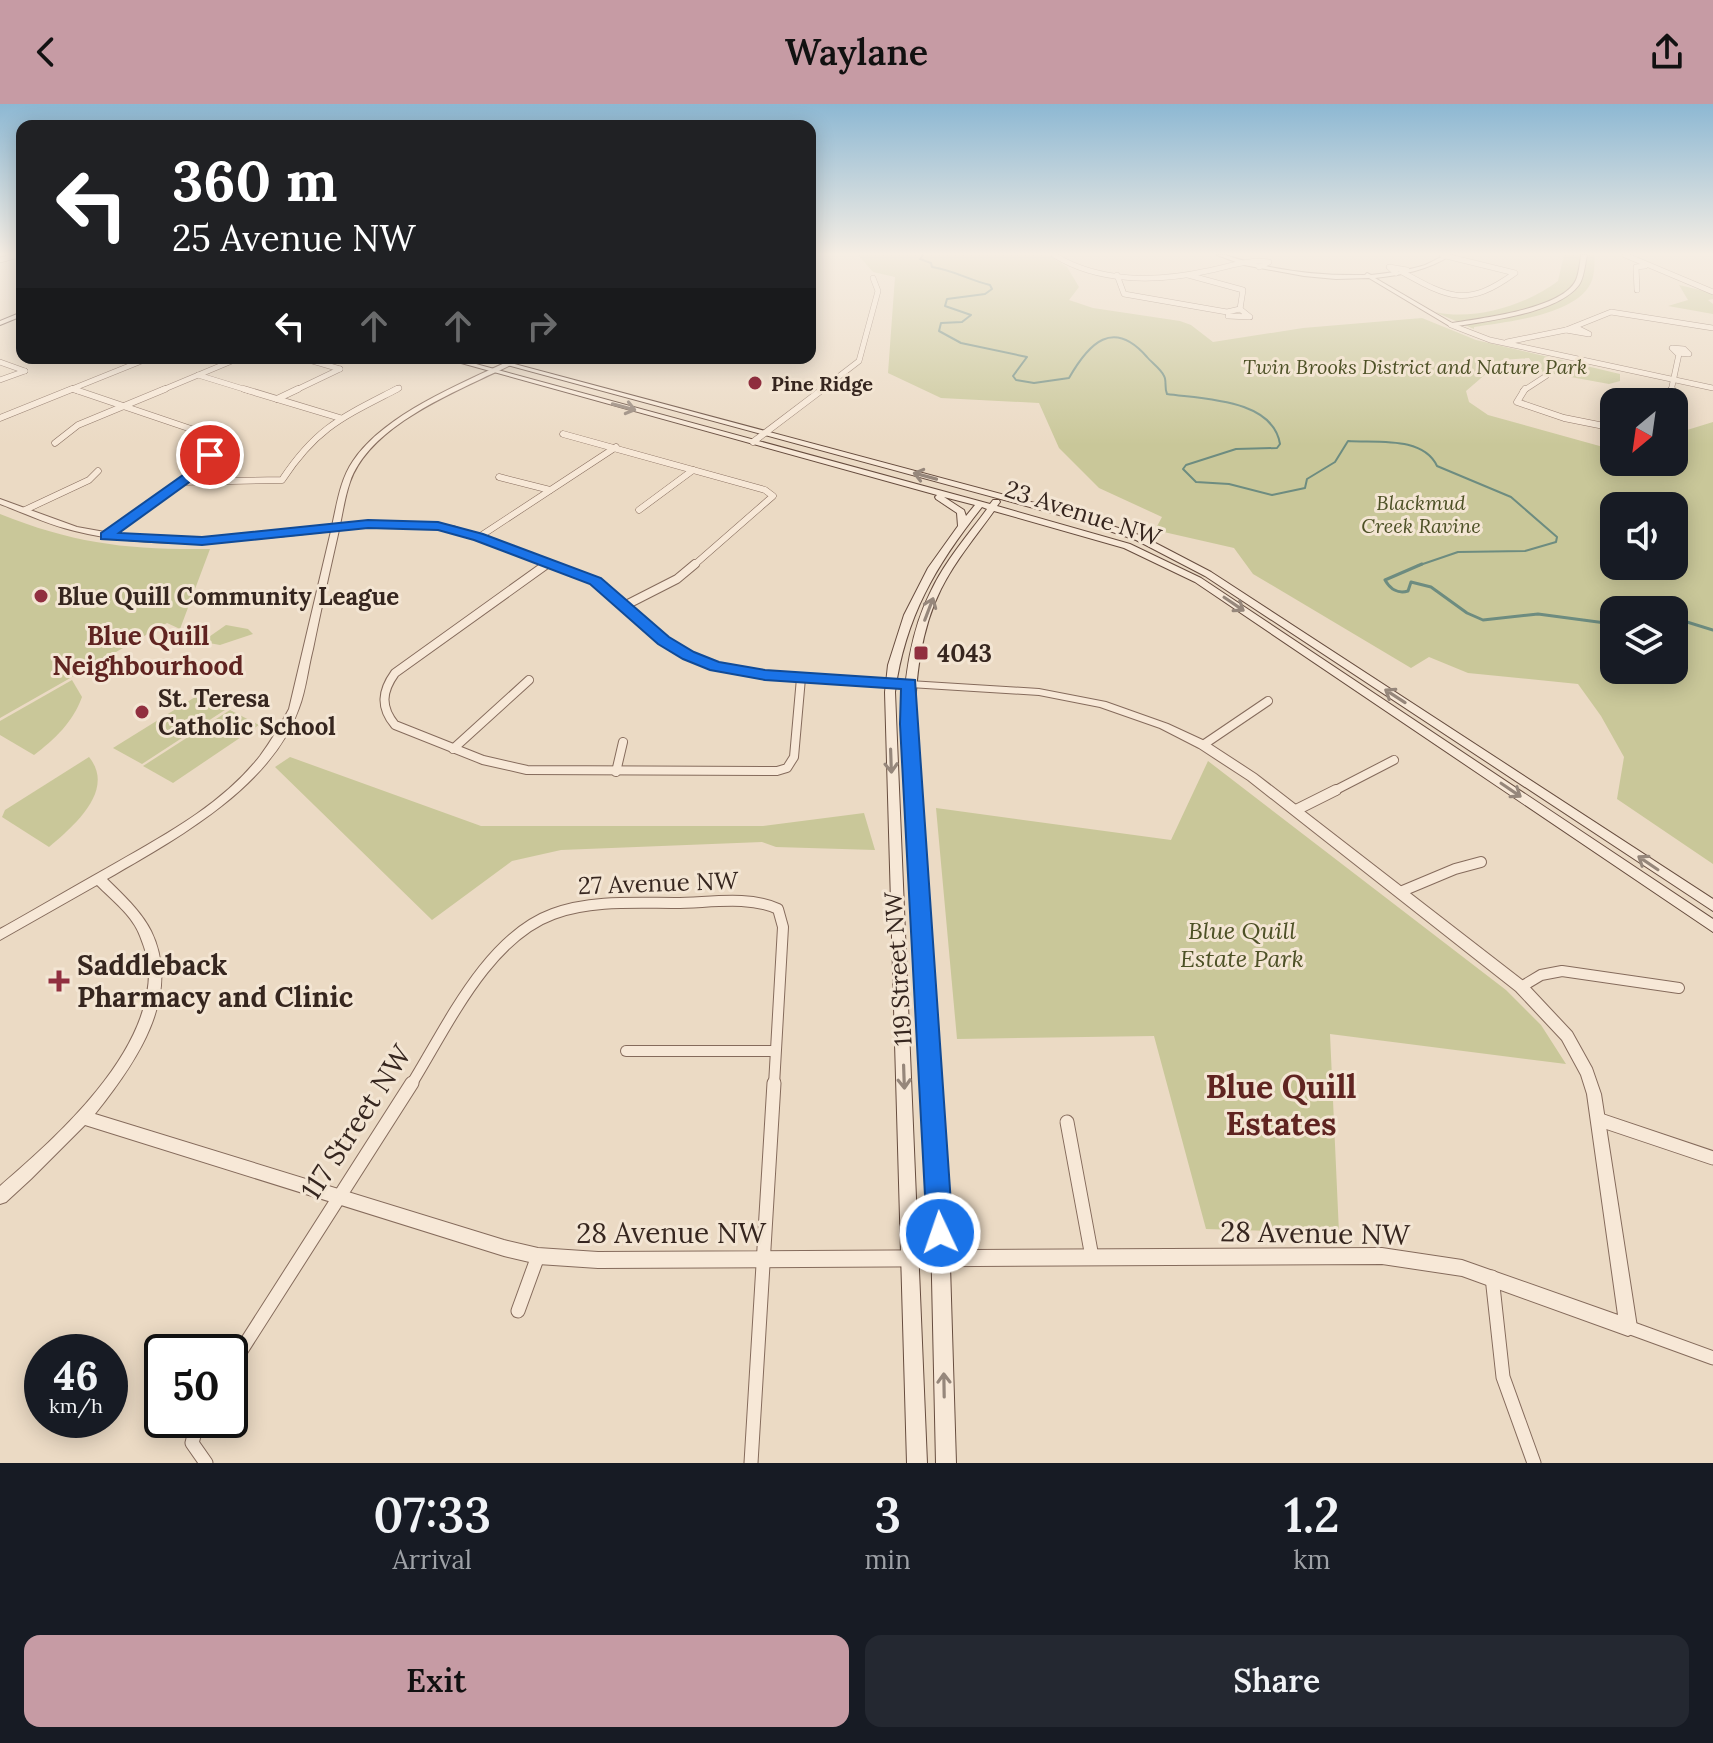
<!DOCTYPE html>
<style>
:root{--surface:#171b24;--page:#242831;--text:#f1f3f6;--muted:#9ea1a6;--accent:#c69ba4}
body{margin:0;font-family:Lora,serif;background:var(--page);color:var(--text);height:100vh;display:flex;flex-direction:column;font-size:30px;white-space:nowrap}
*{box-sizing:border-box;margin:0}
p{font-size:26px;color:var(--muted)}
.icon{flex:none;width:44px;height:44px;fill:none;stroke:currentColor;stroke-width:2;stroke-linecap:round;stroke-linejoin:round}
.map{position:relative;height:1359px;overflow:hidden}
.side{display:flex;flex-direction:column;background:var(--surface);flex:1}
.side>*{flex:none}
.banner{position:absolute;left:16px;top:16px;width:800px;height:244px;border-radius:16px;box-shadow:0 4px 20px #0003;background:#202124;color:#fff;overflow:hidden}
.needle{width:52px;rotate:209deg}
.fabs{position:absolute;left:1600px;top:284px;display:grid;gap:16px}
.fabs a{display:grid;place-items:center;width:88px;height:88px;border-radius:16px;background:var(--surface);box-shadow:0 4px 20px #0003;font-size:40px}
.speed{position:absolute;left:24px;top:1230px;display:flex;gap:16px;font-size:40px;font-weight:700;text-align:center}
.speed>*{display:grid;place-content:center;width:104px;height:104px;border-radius:50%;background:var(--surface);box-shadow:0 4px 20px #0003;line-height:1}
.speed small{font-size:20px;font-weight:400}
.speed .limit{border:4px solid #111;border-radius:12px;background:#fff;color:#111}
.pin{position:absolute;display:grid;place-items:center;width:68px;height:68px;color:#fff;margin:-34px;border:4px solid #fff;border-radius:50%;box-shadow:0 2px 8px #0007}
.me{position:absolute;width:88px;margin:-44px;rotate:357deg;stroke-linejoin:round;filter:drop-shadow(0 0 6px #0008)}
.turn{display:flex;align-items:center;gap:28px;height:168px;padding:0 24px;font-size:36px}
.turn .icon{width:104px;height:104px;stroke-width:2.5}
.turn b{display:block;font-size:56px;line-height:68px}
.lanes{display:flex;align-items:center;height:76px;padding:0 24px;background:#0003;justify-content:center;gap:40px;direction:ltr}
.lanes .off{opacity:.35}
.eta{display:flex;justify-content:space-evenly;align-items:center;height:136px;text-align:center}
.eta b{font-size:48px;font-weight:600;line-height:56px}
.action{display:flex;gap:16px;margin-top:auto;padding:16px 24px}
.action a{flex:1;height:92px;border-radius:16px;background:var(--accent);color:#111;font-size:32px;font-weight:600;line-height:92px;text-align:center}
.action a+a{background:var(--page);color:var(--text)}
header{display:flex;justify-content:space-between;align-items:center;height:104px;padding:0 24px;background:var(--accent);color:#111;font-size:36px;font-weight:600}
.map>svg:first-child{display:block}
.green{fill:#c9c799;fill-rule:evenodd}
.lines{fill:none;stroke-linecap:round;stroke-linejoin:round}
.stream-far1{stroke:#6d8c80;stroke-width:2}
.stream{stroke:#6d8c80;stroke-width:3}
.minor-far4-casing{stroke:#856b5c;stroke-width:6}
.minor-far3-casing{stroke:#856b5c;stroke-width:7}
.minor-far2-casing{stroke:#856b5c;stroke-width:10}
.minor-far1-casing{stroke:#856b5c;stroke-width:12}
.minor-casing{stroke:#856b5c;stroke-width:15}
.tertiary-casing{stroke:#856b5c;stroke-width:2}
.secondary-casing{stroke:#674d3f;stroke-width:2}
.minor-far4{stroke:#f7e8d7;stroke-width:5}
.minor-far3{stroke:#f7e8d7;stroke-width:6}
.minor-far2{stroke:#f7e8d7;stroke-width:8}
.minor-far1{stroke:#f7e8d7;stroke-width:10}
.minor{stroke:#f7e8d7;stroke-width:13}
.tertiary{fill:#f7e8d7;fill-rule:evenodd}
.secondary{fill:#f7e8d7;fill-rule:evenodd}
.oneway{stroke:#96877b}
.route{fill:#1a73e8;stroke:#114b97;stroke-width:2}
.poi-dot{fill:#912f3f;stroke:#f3e5d3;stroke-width:3}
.labels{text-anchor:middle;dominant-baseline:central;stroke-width:6;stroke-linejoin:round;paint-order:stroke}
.far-park-label{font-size:20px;font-style:italic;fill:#4d5126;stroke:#f3e5d3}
.far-poi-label{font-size:20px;font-weight:bold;fill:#36261f;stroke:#f3e5d3;text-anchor:start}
.street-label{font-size:24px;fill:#36261f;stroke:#f3e5d3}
.poi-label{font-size:24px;font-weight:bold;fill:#36261f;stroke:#f3e5d3;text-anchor:start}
.park-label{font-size:24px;font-style:italic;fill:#4d5126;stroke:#f3e5d3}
.neighbourhood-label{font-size:26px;font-weight:bold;fill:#602421;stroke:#f3e5d3}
.near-poi-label{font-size:28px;font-weight:bold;fill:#36261f;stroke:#f3e5d3;text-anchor:start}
.near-street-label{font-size:28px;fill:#36261f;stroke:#f3e5d3}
.near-neighbourhood-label{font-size:32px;font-weight:bold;fill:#602421;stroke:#f3e5d3}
</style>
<header><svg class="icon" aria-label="back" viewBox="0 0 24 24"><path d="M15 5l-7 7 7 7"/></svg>Waylane<svg class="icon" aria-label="share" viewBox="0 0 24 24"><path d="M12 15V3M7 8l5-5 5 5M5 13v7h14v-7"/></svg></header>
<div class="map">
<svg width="1713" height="1359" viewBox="0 0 1713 1359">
<rect width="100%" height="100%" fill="#ebdac4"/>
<!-- green -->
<g class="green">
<path d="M 858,151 L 1048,151 L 1067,163 L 1079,183 L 1069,196 L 1093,204 L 1180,217 L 1191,221 L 1213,238 L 1303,224 L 1422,214 L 1476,236 L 1620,270 L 1620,277 L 1609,280 L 1538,267 L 1529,254 L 1502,256 L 1466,287 L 1469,298 L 1488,311 L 1614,346 L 1614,358 L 1674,358 L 1674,348 L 1679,343 L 1674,330 L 1713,318 L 1713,760 L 1617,695 L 1624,653 L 1601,612 L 1578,580 L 1468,569 L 1429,553 L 1411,564 L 1253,470 L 1234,444 L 1155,426 L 1162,413 L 1099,384 L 1059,344 L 1039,299 L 941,294 L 888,269 L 895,173 L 873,168 ZM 1614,402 L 1674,402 L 1674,462 L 1614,462 ZM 1614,506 L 1674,506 L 1674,566 L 1614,566 Z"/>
<path d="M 1564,151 L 1595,151 C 1594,159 1595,168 1592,176 C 1580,211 1506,218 1474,223 L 1474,225 L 1435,208 C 1476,217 1526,201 1558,177 Z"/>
<path d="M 1679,181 L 1713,189 L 1713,195 L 1708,196 L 1713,200 L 1713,210 L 1668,202 L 1688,196 Z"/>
<path d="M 0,410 C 75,440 129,446 210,445 L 180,525 L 167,519 L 0,614 Z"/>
<path d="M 226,521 L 248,525 L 253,530 L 220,541 L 209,539 L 206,535 Z"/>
<path d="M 72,576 L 82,593 C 73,618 55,635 34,651 L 0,631 L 0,617 Z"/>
<path d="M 200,590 L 228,604 L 142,660 L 113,644 Z"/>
<path d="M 230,606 L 259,621 L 173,679 L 143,662 Z"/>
<path d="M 89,653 C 116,686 74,722 49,743 L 2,713 L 5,706 Z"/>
<path d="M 290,653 L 481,722 L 763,722 L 864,709 L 875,746 L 776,743 L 762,738 L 561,746 L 512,757 L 432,816 L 275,663 Z"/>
<path d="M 1208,657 L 1506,886 L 1541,921 L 1566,960 L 1330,930 L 1339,1129 L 1206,1125 L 1154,932 L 957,935 L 936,704 L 1171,736 Z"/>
</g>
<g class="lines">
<!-- stream-far1 -->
<path class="stream-far1" d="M 923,151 L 920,155 L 931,159 L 932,163 C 953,166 969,176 990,181 L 992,185 L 985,190 L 947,195 L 945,202 L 971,211 L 962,218 L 941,219 L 939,227 L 961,239 L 1027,253 L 1013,272 L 1016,276 L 1034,279 L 1069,274 C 1089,239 1113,214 1147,253 C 1151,258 1162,266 1164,272 C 1167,277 1164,283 1167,290 C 1203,295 1273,295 1280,340 L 1277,344 L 1236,345 L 1186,361 L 1183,365 L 1196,378 L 1229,380 L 1272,391 L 1305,384 L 1307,375 L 1335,358 L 1348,337 C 1377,339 1423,332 1437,362 L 1511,393 L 1557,433 L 1556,438 L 1525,447 L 1458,448 L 1417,462"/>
<!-- stream -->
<g class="stream">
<path d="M 1422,460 L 1385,476 C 1390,485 1398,490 1408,487 L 1411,478 L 1431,483 L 1467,509 L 1483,516 L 1538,510 L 1613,520 L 1608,509 L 1610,502 L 1647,506"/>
<path d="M 1674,514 L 1713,526"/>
</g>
<defs>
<g id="minor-far4">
<path d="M 1054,151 C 1099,179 1157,178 1207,167 C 1228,163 1247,155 1269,158 L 1259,163"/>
<path d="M 1625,151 L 1713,188"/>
<path d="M 0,156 L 18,151"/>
<path d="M 1402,168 C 1449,194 1467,204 1515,169 L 1442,151"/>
<path d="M 1396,169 L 1389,163 L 1407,166"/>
<path d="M 1117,171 L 1124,190 L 1227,208 L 1240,205 L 1243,186 L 1188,171"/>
<path d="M 1637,186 L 1636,163 L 1645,162"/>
<path d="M 1228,212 L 1250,213 L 1240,205"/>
<path d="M 1451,221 L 1490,236 L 1713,284"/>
<path d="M 1566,226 L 1589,230 L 1575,223"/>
<path d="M 1507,238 L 1566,226 L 1611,208 L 1713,224"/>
<path d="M 1672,244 L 1684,245 L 1689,250 L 1677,249 Z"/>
<path d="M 302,254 L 340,265"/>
<path d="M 0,258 L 25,267"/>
<path d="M 198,271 L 250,287"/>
<path d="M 0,276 L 25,267"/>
<path d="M 73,285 L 78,287"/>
<path d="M 67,287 L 149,254"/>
<path d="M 160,287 L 239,254"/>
<path d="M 294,287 L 340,265"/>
<path d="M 393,287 L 399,284"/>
<path d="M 820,287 L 859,257 L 878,187 L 873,174"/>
<path d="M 1523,287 L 1546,272"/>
<path d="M 1671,287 L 1679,250"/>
</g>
<g id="minor-far3">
<path d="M 73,285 L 194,326 L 208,337 L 210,351 L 201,363 L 106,432"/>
<path d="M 244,285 L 340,314"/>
<path d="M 1525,285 L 1517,298 L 1564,314 L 1614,324"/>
<path d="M 277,295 L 298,285"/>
<path d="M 1657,298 L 1672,285"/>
<path d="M 0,314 L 72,285"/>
<path d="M 563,330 L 765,386 L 773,392 L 693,462"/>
<path d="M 753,338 L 823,285"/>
<path d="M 55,339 L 78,321 L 165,285"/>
<path d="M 499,373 L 550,386"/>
<path d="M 182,378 L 282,376 C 317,323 343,313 397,285"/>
<path d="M 25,406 L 89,376 L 98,367"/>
<path d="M 639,406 L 693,366"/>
<path d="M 479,433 L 616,343"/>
<path d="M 544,462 L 549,458"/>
</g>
<g id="minor-far2">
<path d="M 547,460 L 395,569 C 382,587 380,603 395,621 L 483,656 L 527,666 L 777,667 L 787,664 L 794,653 L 801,574"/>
<path d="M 626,501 L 677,475 L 695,460"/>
<path d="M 1203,641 L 1268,597"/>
<path d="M 453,645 L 529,576"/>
<path d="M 616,668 L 623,638"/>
<path d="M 1332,688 L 1394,656"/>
</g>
<g id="minor-far1">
<path d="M 1296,706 L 1336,686"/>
<path d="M 1400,788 L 1455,765 L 1481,758"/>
<path d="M 1521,883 L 1541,871 L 1562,867 L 1679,884"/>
<path d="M 626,947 L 775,947"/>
<path d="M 411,981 C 447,923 487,834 553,810 C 591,796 635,799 675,799 C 708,799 748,791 778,805 L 783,823 L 774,981"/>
</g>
<g id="minor">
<path d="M 1600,1016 L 1713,1054"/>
<path d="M 1067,1018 L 1092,1153"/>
<path d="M 1492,1173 L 1503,1273 L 1534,1359"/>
<path d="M 518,1207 L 538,1152"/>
<path d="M 1628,1223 L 1713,1254"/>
<path d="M 230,1264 L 412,979"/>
<path d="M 198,1316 L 192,1339 L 206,1359"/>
<path d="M 751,1359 L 774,979"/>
</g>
<g id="tertiary">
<path d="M 1217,151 L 1225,151 C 1270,166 1316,172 1365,171 L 1367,169 L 1371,171 C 1388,169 1405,167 1422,162 C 1432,159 1440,151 1451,151 C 1429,166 1402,171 1375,174 L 1452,219 C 1481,214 1563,205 1576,176 C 1579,169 1580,159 1581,151 L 1587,151 C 1585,160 1584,174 1579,181 C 1557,210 1486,217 1451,223 L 1369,174 L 1336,175 L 1304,172 L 1244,161 Z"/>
<path d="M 515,254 L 523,254 C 510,263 493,269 479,276 C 434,297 367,329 350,378 C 345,392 343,407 340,421 L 381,417 L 453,422 L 598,475 L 667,534 L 692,550 L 732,563 L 765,568 L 1039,585 L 1106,598 L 1168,620 L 1207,638 L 1256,670 L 1526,879 L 1572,928 L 1592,964 L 1601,990 L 1637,1223 L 1634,1229 L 1628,1232 L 1462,1172 L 1382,1160 L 598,1164 L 538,1160 L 504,1152 L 85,1021 L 31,1075 L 6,1098 L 0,1100 L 0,1082 C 58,1032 150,950 149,867 C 149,857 144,842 140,832 C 133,812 112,796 97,781 L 0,836 L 0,825 C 36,805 71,784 107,764 C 161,733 221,702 260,652 C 271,637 280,622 289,605 L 331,427 C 246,436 159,448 75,427 C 49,421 24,409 0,400 L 0,395 L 77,423 L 138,434 L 229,433 L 332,422 C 337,400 340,376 353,357 C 385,309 465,278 515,254 ZM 381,421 L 449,426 L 592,479 L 661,538 L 686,554 L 731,569 L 765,574 L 1039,591 L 1100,603 L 1160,624 L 1199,644 L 1248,676 L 1516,887 L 1562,936 L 1581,971 L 1587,990 L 1618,1211 L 1462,1156 L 1382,1144 L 598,1148 L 538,1144 L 504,1136 L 95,1010 C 135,960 183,892 151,827 C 141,807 123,791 107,775 C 175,736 272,683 299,604 C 306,586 308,564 313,545 C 321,505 330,466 339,426 Z"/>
</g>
<g id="secondary">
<path d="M 22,208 L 22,212 L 0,221 L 0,217 Z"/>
<path d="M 443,254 L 454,254 L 990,400 L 993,396 L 999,396 L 1000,398 L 997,402 L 1130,440 L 1201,474 L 1713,815 L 1713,828 L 1195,478 L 1124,444 L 994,407 C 976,432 955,457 941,485 C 920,527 916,574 914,620 L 949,1129 L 956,1359 L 936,1359 L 931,1129 L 902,620 C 905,574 910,528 931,487 C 945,457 968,431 987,405 L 982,403 C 936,461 905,513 895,588 L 927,1359 L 907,1359 L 885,588 L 888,561 L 904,511 L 928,464 L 958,422 L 957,409 L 936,395 L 935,393 L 937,391 ZM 944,393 L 975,401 L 966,412 L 964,406 Z"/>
<path d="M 481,254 L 492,254 L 1080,411 L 1142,432 L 1211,468 L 1713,795 L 1713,807 L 1205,472 L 1136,436 L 1074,415 Z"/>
</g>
</defs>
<!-- minor-far4 casing -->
<use href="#minor-far4" class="minor-far4-casing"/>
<!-- minor-far3 casing -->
<use href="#minor-far3" class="minor-far3-casing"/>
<!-- minor-far2 casing -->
<use href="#minor-far2" class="minor-far2-casing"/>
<!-- minor-far1 casing -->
<use href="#minor-far1" class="minor-far1-casing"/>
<!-- minor casing -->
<use href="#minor" class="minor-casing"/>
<!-- tertiary casing -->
<use href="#tertiary" class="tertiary-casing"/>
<!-- secondary casing -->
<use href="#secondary" class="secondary-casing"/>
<!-- minor-far4 -->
<use href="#minor-far4" class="minor-far4"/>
<!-- minor-far3 -->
<use href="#minor-far3" class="minor-far3"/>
<!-- minor-far2 -->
<use href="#minor-far2" class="minor-far2"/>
<!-- minor-far1 -->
<use href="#minor-far1" class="minor-far1"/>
<!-- minor -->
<use href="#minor" class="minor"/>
<!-- tertiary -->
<use href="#tertiary" class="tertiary"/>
<!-- secondary -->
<use href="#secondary" class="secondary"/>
</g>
<!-- one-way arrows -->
<defs><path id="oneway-shaft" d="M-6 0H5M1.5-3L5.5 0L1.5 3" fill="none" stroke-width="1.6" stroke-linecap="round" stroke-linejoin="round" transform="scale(2)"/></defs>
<g class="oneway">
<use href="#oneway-shaft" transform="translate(624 303) rotate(15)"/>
<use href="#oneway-shaft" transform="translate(925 372) rotate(-165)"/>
<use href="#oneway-shaft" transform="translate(1234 500) rotate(34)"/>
<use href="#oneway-shaft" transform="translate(929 505) rotate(-69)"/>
<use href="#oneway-shaft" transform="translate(1395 592) rotate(-147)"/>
<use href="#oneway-shaft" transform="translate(891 657) rotate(88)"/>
<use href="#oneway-shaft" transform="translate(1511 686) rotate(34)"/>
<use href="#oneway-shaft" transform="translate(1648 759) rotate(-146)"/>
<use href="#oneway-shaft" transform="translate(904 973) rotate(88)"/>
<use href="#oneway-shaft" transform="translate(944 1281) rotate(-91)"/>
</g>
<!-- sky -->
<linearGradient id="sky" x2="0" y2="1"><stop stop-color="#8db8d3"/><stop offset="0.44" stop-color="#f6eee4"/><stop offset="1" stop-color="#f6eee4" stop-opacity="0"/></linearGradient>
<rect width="1713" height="341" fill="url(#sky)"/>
<!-- route -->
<path class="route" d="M 206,348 L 216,351 L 206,366 L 119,429 L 202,433 L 368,416 L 438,418 L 483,430 L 601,474 L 669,533 L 694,548 L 719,558 L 765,566 L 915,576 L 953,1129 L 949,1139 L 940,1143 L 931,1139 L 927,1129 L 900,620 L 901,585 L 765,576 L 710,566 L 683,555 L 658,540 L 590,480 L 474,436 L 438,426 L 368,424 L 202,441 L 101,435 L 101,429 L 197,361 Z"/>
<!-- markers -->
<g class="poi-dot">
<circle cx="755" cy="279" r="8"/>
<circle cx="41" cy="492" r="8"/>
<rect x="913" y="541" width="16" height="16" rx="4"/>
<circle cx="142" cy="608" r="8"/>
<path d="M55 865h8v8h8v8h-8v8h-8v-8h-8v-8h8z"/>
</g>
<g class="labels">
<!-- far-park labels -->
<g class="far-park-label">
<text x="1415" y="262">Twin Brooks District and Nature Park</text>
<text x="1421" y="398">Blackmud<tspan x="1421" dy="23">Creek Ravine</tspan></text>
</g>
<!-- far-poi labels -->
<g class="far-poi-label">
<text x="771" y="279">Pine Ridge</text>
</g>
<!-- street labels -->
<g class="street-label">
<text transform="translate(1083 409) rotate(18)">23 Avenue NW</text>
<text transform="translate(658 779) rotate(-2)">27 Avenue NW</text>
<text transform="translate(898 865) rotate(-94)">119 Street NW</text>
</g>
<!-- poi labels -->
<g class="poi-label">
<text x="57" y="492">Blue Quill Community League</text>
<text x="937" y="549">4043</text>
<text x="158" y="594">St. Teresa<tspan x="158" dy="28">Catholic School</tspan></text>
</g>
<!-- park labels -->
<g class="park-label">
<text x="1242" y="826">Blue Quill<tspan x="1242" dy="28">Estate Park</tspan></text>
</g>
<!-- neighbourhood labels -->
<g class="neighbourhood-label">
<text x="148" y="531">Blue Quill<tspan x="148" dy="30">Neighbourhood</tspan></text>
</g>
<!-- near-poi labels -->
<g class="near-poi-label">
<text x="77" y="861">Saddleback<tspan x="77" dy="32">Pharmacy and Clinic</tspan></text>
</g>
<!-- near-street labels -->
<g class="near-street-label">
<text transform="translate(356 1018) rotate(-57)">117 Street NW</text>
<text x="671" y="1129">28 Avenue NW</text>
<text transform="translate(1315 1129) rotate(1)">28 Avenue NW</text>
</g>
<!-- near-neighbourhood labels -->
<g class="near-neighbourhood-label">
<text x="1281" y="982">Blue Quill<tspan x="1281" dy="37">Estates</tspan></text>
</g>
</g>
</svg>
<div class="fabs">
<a><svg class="needle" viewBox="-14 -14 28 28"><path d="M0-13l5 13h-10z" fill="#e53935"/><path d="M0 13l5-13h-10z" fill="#9ea1a6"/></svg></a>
<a><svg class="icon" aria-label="sound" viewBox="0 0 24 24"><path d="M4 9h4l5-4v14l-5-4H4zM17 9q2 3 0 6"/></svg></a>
<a><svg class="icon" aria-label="layers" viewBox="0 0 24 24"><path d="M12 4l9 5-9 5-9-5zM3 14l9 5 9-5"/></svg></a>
</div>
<div class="speed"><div>46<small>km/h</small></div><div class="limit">50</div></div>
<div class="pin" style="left:210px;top:351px;background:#d93025"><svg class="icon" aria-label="arrive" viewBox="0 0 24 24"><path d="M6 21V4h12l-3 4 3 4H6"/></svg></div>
<svg class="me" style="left:940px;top:1129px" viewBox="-20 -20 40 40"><circle r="17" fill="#1a73e8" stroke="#fff" stroke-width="3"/><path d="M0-11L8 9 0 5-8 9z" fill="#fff"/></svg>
<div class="banner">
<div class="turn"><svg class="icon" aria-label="left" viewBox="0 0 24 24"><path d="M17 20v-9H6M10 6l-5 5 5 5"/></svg><div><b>360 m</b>25 Avenue NW</div></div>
<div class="lanes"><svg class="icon" aria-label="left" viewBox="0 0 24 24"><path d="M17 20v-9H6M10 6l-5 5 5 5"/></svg><svg class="icon off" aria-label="ahead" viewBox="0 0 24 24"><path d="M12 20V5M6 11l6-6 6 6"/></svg><svg class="icon off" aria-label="ahead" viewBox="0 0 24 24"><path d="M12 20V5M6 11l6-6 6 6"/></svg><svg class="icon off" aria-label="right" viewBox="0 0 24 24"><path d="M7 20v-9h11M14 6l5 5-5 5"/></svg></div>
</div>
</div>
<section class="side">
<div class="eta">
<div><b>07:33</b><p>Arrival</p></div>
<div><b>3</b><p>min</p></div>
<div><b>1.2</b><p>km</p></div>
</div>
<div class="action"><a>Exit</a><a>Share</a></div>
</section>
